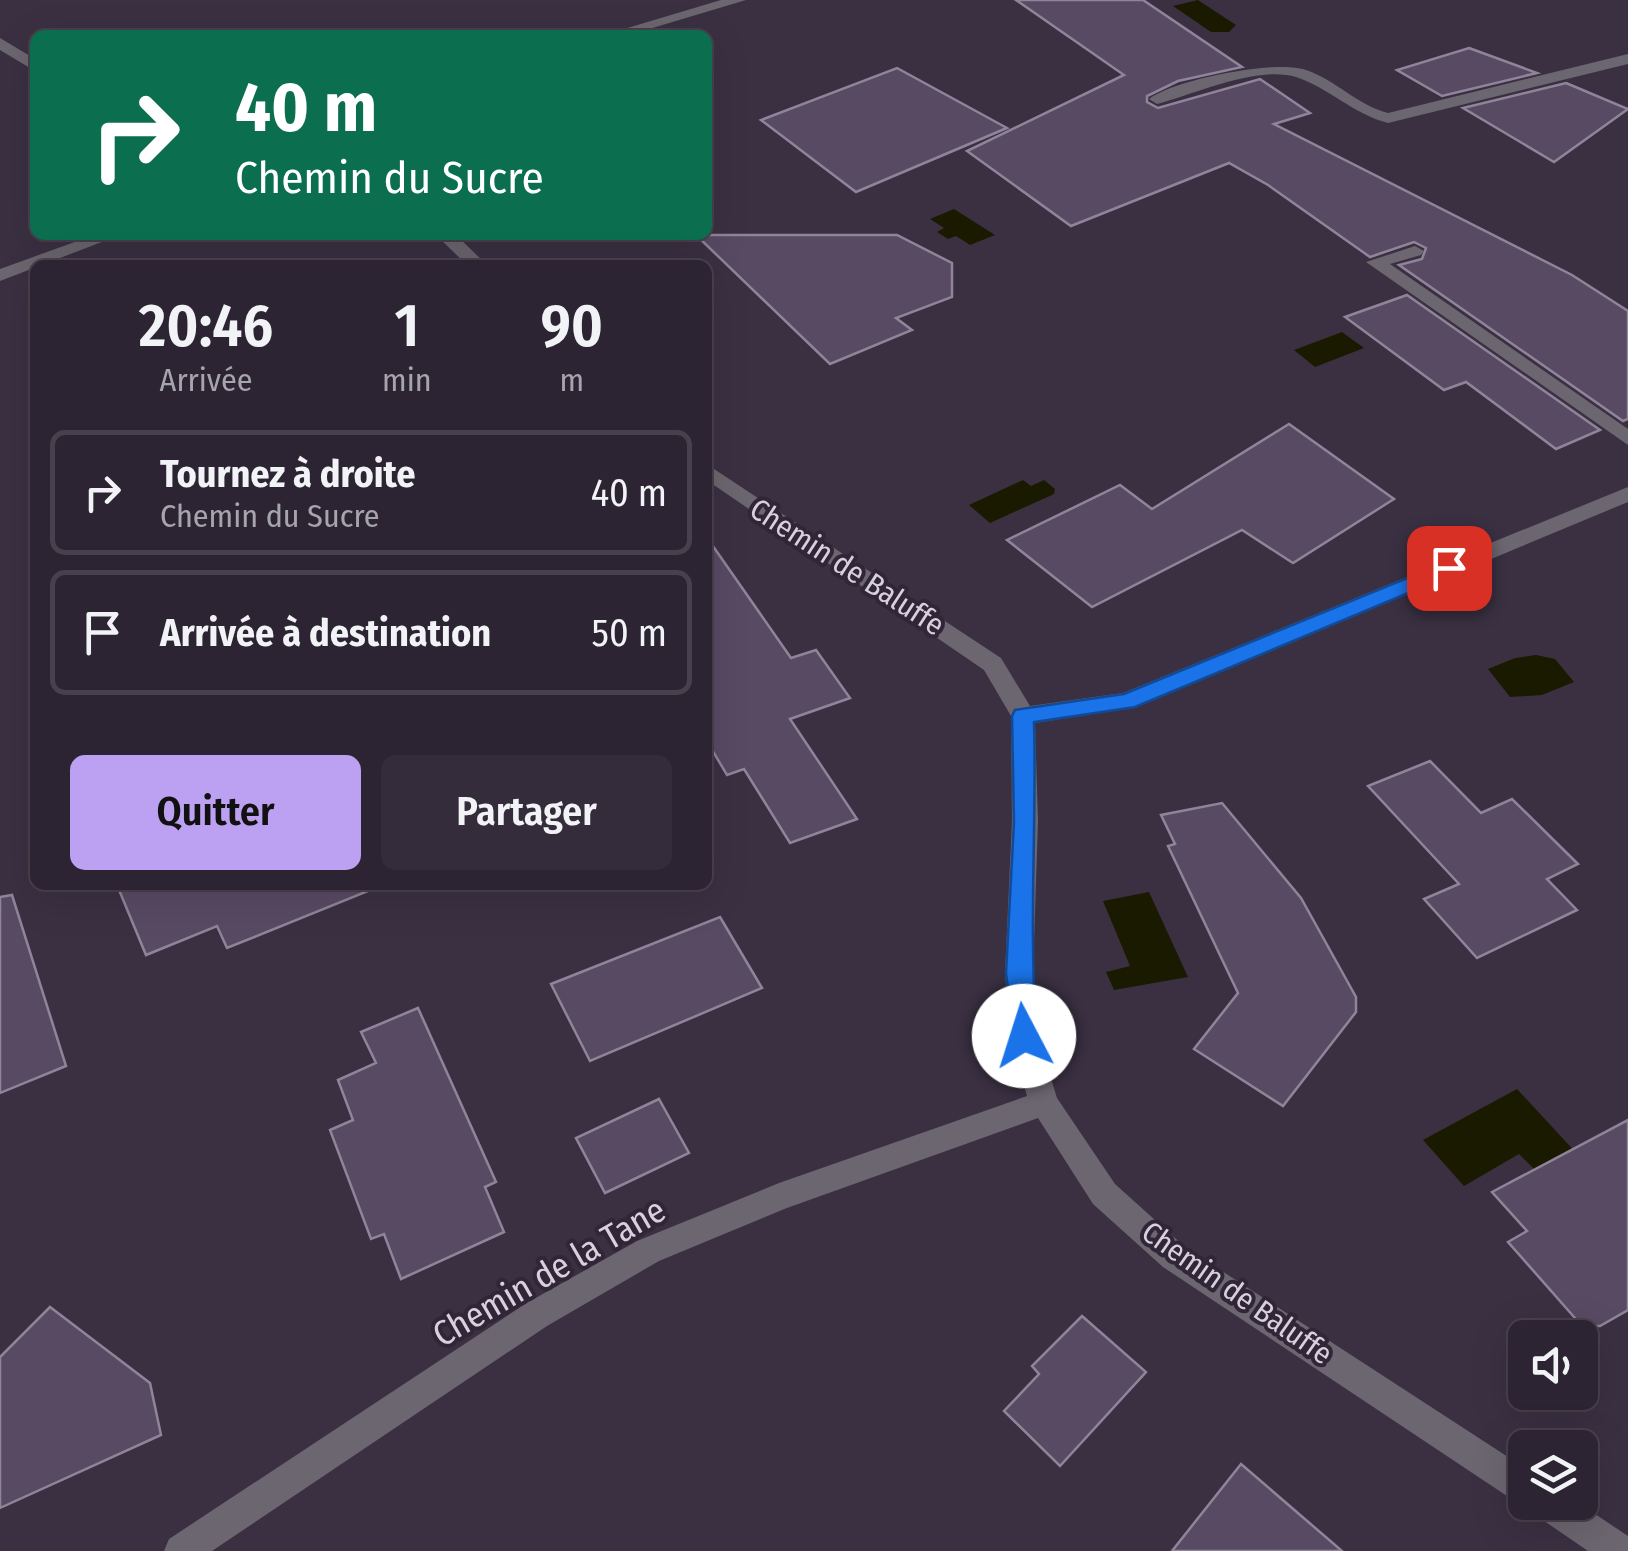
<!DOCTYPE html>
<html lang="fr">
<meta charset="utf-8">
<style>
:root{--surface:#2c2432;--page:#342c3a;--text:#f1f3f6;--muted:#a6a4ac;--line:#48414d;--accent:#bca0f2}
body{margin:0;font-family:"Fira Sans Condensed",sans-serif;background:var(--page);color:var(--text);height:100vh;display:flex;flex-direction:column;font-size:38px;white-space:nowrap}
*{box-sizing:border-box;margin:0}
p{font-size:32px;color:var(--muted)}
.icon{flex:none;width:55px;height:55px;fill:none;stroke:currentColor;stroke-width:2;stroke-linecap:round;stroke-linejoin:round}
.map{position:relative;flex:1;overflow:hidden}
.drawer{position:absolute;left:30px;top:260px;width:682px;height:630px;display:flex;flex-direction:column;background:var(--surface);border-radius:15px;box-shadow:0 10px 40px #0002,0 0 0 2px var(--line)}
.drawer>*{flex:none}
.top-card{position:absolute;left:30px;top:30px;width:682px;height:210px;border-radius:15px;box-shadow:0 10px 40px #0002,0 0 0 2px var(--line);background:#0b6e4f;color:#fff;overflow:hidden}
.tools{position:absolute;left:1508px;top:1320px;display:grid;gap:20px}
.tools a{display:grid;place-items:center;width:90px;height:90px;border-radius:15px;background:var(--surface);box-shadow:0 10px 40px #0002,0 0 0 2px var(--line);font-size:50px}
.pin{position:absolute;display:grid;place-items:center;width:85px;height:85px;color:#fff;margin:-42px;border-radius:20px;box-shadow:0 5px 15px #0006}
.me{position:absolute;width:110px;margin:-55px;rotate:355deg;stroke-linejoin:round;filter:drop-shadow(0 0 8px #0008)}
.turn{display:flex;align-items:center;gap:35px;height:210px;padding:0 40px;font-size:45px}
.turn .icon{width:130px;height:130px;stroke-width:2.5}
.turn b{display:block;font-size:70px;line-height:85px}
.eta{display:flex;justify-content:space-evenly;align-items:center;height:170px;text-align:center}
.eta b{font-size:60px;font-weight:600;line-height:70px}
.cta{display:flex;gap:20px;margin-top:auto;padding:20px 40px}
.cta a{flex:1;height:115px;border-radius:15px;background:var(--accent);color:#111;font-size:40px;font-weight:600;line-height:115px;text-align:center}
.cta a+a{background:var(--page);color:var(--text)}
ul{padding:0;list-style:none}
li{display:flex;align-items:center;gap:30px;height:125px;margin:0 20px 15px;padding:0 20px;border:5px solid var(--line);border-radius:15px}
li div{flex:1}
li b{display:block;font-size:38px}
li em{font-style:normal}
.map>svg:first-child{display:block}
.water{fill:#1a1a00}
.building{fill:#594a64;stroke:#90849a;stroke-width:2.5}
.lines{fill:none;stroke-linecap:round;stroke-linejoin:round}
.minor{fill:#6b666f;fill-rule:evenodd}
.route{fill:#1a73e8;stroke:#114b97;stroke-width:2.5}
.labels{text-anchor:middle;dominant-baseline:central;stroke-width:8;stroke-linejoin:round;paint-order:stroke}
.street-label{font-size:30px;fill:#d7d1dd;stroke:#302638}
.near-street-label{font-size:35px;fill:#d7d1dd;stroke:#302638}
</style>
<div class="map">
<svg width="1628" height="1551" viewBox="0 0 1628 1551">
<rect width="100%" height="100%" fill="#3a3042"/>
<!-- water -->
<g class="water">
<path d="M 1198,0 L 1236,25 L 1229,32 L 1211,32 L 1173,6 Z"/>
<path d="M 954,209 L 995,235 L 970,245 L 956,236 L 948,239 L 937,232 L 944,228 L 930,219 Z"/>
<path d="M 1342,332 L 1364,348 L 1315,367 L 1294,350 Z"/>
<path d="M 1023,480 L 1031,486 L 1044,480 L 1055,489 L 1054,494 L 990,523 L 969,505 Z"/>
<path d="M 1536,655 L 1555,659 L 1574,682 L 1542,695 L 1510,697 L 1488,669 L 1515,658 Z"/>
<path d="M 1149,892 L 1188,977 L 1114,990 L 1106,972 L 1130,966 L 1103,901 Z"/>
<path d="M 1517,1089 L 1579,1156 L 1542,1177 L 1519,1154 L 1464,1186 L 1423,1140 Z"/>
</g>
<!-- building -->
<g class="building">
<path d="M 1016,0 L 1143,0 L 1242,67 L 1178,81 L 1147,96 L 1147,102 L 1158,108 L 1260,79 L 1310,113 L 1274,124 L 1572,275 L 1628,311 L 1628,419 L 1623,421 L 1399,265 L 1422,259 L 1426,248 L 1414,242 L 1370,257 L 1268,185 L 1229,163 L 1071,226 L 967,151 L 1124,75 Z"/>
<path d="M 1469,48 L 1537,73 L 1442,96 L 1397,70 Z"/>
<path d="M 897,68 L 1007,128 L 856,192 L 761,120 Z"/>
<path d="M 1566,83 L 1628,109 L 1554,162 L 1463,108 Z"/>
<path d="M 696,235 L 897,235 L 952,263 L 952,297 L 896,318 L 912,330 L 830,364 Z"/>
<path d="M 1407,295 L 1600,430 L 1556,449 L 1466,382 L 1444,390 L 1345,317 Z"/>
<path d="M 1289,424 L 1394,499 L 1293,563 L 1242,530 L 1092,607 L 1007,540 L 1120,485 L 1152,509 Z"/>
<path d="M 708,539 L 791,658 L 816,650 L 850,698 L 790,719 L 857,819 L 790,843 L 744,769 L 727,775 L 708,743 Z"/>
<path d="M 1430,761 L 1481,813 L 1512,799 L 1578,864 L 1547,879 L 1577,910 L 1477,958 L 1424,899 L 1459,884 L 1368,786 Z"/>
<path d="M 1222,803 L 1301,898 L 1356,997 L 1356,1012 L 1283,1106 L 1194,1049 L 1238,993 L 1168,846 L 1175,844 L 1161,815 Z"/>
<path d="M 117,885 L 378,885 L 378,887 L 227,948 L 217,926 L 146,955 Z"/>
<path d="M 12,895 L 66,1066 L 0,1093 L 0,897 Z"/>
<path d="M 720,917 L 762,988 L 590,1061 L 551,984 Z"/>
<path d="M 418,1008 L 496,1182 L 485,1187 L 504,1232 L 401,1279 L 384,1234 L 371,1239 L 330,1130 L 353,1120 L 338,1080 L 376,1063 L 361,1032 Z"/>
<path d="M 659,1099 L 689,1153 L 605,1193 L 576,1138 Z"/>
<path d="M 1628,1120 L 1628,1310 L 1600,1326 L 1582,1326 L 1508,1242 L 1527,1231 L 1492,1192 Z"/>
<path d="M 50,1307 L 150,1383 L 161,1435 L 0,1508 L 0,1357 Z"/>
<path d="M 1082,1316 L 1146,1372 L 1060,1466 L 1004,1411 L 1039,1374 L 1032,1366 Z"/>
<path d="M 1241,1464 L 1342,1551 L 1172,1551 Z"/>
</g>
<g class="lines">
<!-- minor -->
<g class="minor">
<path d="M 721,0 L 746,0 L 629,35 L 604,35 Z"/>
<path d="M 0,38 L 35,59 L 35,71 L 0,50 Z"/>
<path d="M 1628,54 L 1628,64 L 1388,123 C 1353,114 1329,88 1296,77 C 1259,65 1194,94 1157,104 L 1149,99 C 1173,80 1276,59 1306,70 C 1336,80 1357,105 1388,113 Z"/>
<path d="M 94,235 L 120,235 L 0,281 L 0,269 Z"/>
<path d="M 436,235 L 456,235 L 487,265 L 467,265 Z"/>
<path d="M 1415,246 L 1424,251 L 1421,255 L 1390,264 L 1628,429 L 1628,445 L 1366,262 Z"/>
<path d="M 708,465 L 1001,658 L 1030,706 L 1123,693 L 1628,487 L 1628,502 L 1136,707 L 1035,723 L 1038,821 L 1033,973 L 1038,1036 L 1057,1098 L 1115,1184 L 1185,1247 L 1525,1468 L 1525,1502 L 1577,1502 L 1628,1536 L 1628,1551 L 1588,1551 L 1534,1514 L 1529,1503 L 1525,1505 L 1513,1500 L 1163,1267 L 1093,1204 L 1038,1118 L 787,1208 L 659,1261 L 547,1326 L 212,1551 L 164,1551 L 169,1539 L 525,1304 L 637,1241 L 779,1183 L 1027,1096 L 1010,1036 L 1005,973 L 1012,821 L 1011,716 L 984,670 L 708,481 Z"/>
</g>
</g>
<!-- route -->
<path class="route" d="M 1449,561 L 1456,563 L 1456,573 L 1135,707 L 1034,722 C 1037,827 1028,932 1037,1036 L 1033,1044 L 1024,1047 L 1015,1044 L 1006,973 L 1014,822 L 1012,716 L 1015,710 L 1124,694 Z"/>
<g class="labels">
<!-- street labels -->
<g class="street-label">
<text transform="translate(847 567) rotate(33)">Chemin de Baluffe</text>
<text transform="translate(1237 1293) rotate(35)">Chemin de Baluffe</text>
</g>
<!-- near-street labels -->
<g class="near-street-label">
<text transform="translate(549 1272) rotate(-30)">Chemin de la Tane</text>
</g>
</g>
</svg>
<div class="tools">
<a><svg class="icon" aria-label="sound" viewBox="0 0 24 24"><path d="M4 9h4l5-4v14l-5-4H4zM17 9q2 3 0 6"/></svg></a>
<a><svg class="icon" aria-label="layers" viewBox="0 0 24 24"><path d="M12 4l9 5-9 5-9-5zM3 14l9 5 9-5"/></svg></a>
</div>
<div class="pin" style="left:1449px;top:568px;background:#d93025"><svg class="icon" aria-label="arrive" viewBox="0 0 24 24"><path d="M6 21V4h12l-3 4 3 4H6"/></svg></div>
<svg class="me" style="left:1024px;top:1036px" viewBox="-20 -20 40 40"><circle r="19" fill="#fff"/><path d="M0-13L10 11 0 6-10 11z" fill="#1a73e8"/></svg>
<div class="top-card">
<div class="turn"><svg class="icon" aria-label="right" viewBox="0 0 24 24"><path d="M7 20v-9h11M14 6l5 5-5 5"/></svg><div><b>40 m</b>Chemin du Sucre</div></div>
</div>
<section class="drawer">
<div class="eta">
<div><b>20:46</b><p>Arrivée</p></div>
<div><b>1</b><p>min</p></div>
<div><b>90</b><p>m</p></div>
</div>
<ul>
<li><svg class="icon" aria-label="right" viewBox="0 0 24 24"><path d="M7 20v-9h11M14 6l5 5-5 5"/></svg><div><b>Tournez à droite</b><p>Chemin du Sucre</p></div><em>40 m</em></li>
<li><svg class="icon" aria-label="arrive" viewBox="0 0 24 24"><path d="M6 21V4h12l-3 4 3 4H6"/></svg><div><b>Arrivée à destination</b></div><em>50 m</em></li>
</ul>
<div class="cta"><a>Quitter</a><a>Partager</a></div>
</section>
</div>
